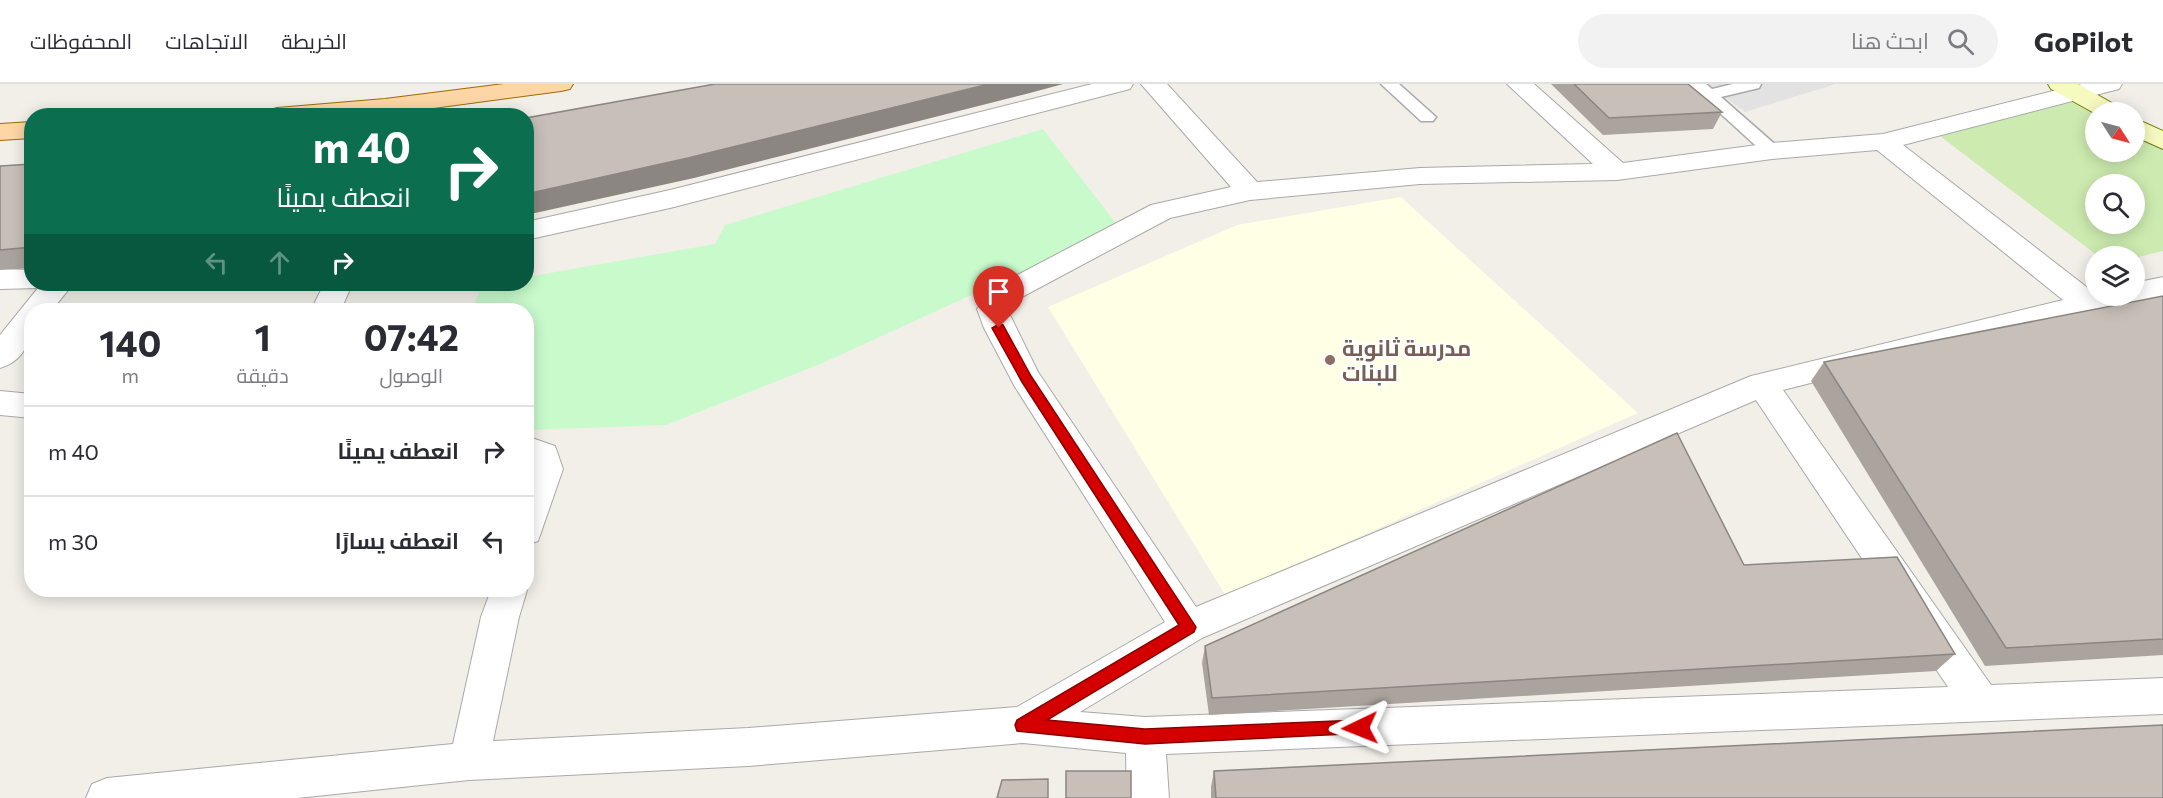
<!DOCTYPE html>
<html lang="ar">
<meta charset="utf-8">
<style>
:root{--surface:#fff;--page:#f2f2f3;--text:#2b2b33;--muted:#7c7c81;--line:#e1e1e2}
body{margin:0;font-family:Commissioner,Cairo,sans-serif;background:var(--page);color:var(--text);direction:rtl;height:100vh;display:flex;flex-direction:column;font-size:22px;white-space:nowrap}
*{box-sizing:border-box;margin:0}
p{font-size:20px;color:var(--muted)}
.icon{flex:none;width:33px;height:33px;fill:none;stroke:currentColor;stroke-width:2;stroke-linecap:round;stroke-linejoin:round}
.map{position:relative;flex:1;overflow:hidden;direction:ltr}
.side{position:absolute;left:24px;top:219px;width:510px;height:294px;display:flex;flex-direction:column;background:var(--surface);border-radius:24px;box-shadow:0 3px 15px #0003;direction:rtl}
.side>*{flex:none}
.top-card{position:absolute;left:24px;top:24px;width:510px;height:183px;border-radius:24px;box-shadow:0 3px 15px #0003;direction:rtl;background:#0b6e4f;color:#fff;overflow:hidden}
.needle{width:39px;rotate:126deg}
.controls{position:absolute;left:2085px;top:18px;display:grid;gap:12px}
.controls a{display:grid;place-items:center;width:60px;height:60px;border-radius:50%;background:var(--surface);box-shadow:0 3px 15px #0003;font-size:30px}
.pin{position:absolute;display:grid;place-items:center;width:51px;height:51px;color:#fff;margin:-62px -26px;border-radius:50% 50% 50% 0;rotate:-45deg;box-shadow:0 0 6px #0007}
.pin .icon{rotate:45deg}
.me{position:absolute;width:66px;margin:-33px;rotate:268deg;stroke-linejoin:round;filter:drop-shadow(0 0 4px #0008)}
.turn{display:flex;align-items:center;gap:21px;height:126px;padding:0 24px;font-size:27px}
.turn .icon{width:78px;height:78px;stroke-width:2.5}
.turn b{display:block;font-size:42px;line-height:51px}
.lanes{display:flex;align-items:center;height:57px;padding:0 24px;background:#0003;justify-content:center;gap:30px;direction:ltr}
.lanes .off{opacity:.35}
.eta{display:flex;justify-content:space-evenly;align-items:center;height:102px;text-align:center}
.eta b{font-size:36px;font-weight:700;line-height:42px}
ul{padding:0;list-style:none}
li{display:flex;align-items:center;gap:18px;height:90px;padding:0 24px;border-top:2px solid var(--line)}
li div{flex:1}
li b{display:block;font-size:22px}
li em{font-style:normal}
header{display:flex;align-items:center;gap:36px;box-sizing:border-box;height:84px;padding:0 30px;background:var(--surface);border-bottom:2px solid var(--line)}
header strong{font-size:28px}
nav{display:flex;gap:33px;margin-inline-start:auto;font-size:21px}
.search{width:420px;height:54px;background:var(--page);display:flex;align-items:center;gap:15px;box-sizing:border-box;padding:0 21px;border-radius:33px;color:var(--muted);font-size:22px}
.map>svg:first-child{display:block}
.education{fill:#ffffe5}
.grass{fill:#cdebb0;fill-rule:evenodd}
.park{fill:#c8facc}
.parking{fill:#e2e2e2}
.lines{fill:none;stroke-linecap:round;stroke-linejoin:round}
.lane-casing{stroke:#a9a9a9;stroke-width:3}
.street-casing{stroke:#a9a9a9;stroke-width:2}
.secondary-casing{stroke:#707d05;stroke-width:2}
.primary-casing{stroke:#a06b00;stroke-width:2}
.lane{fill:#fff;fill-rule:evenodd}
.street{fill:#fff;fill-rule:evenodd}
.secondary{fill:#f7fabf;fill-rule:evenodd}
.primary{fill:#fcd6a4;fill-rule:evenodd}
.wall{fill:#aba49e}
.shaded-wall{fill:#8b8681}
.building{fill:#c7bfb8;stroke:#8b8681;stroke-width:1.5}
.route{fill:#d40000;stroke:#8a0000;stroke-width:1.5}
.education-dot{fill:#8d6e63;stroke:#fff;stroke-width:2}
.labels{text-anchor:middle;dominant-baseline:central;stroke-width:4.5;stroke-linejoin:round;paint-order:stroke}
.education-label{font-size:22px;font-weight:bold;fill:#785e54;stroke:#fff;text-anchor:start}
</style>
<header>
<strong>GoPilot</strong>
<div class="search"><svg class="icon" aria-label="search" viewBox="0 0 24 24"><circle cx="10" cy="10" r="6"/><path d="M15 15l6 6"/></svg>ابحث هنا</div>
<nav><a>الخريطة</a><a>الاتجاهات</a><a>المحفوظات</a></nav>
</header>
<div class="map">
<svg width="2163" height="714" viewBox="0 0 2163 714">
<rect width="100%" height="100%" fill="#f2efe9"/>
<!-- education -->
<path class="education" d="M 1401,113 L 1638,329 L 1226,512 L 1048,223 L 1237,141 Z"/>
<!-- grass -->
<path class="grass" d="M 2094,14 L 2096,68 L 2134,68 L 2135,42 L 2163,62 L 2163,167 L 2135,174 L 2098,172 L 1932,46 ZM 2096,100 L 2134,100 L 2134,140 L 2096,140 Z"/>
<!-- park -->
<path class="park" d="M 1043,45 L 1119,143 L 825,278 L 666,341 L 527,346 L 526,226 L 471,226 L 483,200 L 526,200 L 527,193 L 715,160 L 725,141 Z"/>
<!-- parking -->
<path class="parking" d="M 1707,0 L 1836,0 L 1745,28 Z"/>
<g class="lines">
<defs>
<g id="lane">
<path d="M 1381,0 L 1399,0 L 1436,33 L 1433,37 L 1421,37 Z"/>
<path d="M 1688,0 L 1706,0 L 1712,5 L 1733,0 L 1761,0 L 1759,4 L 1721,13 L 1778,63 L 1781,67 L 1778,71 L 1766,71 Z"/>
</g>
<g id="street">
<path d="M 1092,0 L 1133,0 L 1130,5 L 670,124 L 526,156 L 526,138 L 670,106 Z"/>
<path d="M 1141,0 L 1167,0 L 1257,98 L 1420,84 L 1593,80 L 1507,0 L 1534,0 L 1623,79 L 1772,59 L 1883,50 L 2081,0 L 2122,0 L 2119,5 L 1903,61 L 2093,208 L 2096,208 L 2096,212 L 2134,212 L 2134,199 L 2163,193 L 2163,213 L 2131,218 L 1783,306 L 1991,601 L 2163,594 L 2163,630 L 1166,670 L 1169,714 L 1127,714 L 1126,669 L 1023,659 L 748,682 L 469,696 L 297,714 L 86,714 L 92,700 L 107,694 L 453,660 L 481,533 L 491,506 L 527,506 L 519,533 L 493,657 L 748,644 L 1017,623 L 1165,538 L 1015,303 L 984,244 L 977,225 L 1000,200 L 1151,121 L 1231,103 ZM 1877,66 L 2063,216 L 1751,292 L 1196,523 L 1038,288 L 1008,227 L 1020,214 L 1170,134 L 1250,116 L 1420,100 L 1617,96 L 1772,75 ZM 1756,316 L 1948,603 L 1145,633 L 1080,628 L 1202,554 Z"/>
<path d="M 0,185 L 32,186 L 32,200 L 73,200 L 52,226 L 32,226 C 32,251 28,276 0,284 L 0,251 L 38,204 L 0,205 Z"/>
<path d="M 324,200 L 352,200 L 341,226 L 311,226 Z"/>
<path d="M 0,307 L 32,310 L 32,334 L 0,331 Z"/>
<path d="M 526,352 L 555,362 L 563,385 L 538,457 L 526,461 L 526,393 L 529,385 L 526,378 Z"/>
</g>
<g id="secondary">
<path d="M 2048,0 L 2078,0 L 2119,23 L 2123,28 L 2096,30 L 2051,5 Z"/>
<path d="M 2134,34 L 2163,47 L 2163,65 L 2134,52 Z"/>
</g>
<g id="primary">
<path d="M 504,0 L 573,0 L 570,5 L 561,7 L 374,32 L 265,32 L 268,27 L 277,24 L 385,15 Z"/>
<path d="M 32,38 L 32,54 L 0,56 L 0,40 Z"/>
</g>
</defs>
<!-- lane casing -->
<use href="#lane" class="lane-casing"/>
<!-- street casing -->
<use href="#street" class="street-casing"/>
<!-- secondary casing -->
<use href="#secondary" class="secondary-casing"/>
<!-- primary casing -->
<use href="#primary" class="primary-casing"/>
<!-- lane -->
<use href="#lane" class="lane"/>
<!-- street -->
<use href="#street" class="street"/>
<!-- secondary -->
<use href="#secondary" class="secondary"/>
<!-- primary -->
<use href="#primary" class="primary"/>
</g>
<!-- wall -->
<g class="wall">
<path d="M 1551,0 L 1688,0 L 1722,28 L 1713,45 L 1603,51 Z"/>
<path d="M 32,80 L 32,184 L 0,186 L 0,82 Z"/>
<path d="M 2163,212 L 2163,571 L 1985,582 L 1811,297 L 1824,278 Z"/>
<path d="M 1744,481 L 1955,570 L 1936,587 L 1209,631 L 1202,579 L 1205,562 Z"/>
<path d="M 1214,687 L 2163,714 L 1211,714 L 1211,703 Z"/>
</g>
<!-- shaded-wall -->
<path class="shaded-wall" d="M 989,0 L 1063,0 L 1030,9 L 694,94 L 526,131 L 526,110 Z"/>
<!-- building -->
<g class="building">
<path d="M 715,0 L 989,0 L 688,74 L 526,110 L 526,34 Z"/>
<path d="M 1574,0 L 1688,0 L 1722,28 L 1609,34 Z"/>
<path d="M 32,80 L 32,163 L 0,166 L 0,82 Z"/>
<path d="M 2163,212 L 2163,555 L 2006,564 L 1824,278 Z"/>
<path d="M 1677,349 L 1744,481 L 1897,473 L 1955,570 L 1212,614 L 1205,562 Z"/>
<path d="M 2163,641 L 2163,714 L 1216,714 L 1214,687 Z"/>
<rect x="1066" y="687" width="65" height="27"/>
<path d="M 1048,695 L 1048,714 L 997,714 L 1002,696 Z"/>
</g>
<!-- route -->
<path class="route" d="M 999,240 L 1003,241 L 1031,292 L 1196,543 L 1194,548 L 1047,636 L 1145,645 L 1360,636 L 1366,638 L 1368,644 L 1366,649 L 1145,660 L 1017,647 L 1015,641 L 1017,636 L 1179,541 L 1022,298 L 992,244 Z"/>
<!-- markers -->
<circle class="education-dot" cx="1330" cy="276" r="6"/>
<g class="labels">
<!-- education labels -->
<g class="education-label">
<text x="1342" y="263">مدرسة ثانوية<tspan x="1342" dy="25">للبنات</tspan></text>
</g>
</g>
</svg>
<div class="controls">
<a><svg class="needle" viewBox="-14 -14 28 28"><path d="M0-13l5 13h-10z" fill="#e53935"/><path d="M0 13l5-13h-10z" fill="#7c7c81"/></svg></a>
<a><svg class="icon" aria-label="search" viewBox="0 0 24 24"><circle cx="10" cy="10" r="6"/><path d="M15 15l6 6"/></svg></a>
<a><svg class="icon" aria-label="layers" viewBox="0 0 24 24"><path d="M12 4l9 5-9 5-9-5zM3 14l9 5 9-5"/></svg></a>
</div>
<div class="pin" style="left:999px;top:244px;background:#d93025"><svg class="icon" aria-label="arrive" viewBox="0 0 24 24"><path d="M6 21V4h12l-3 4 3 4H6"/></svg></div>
<svg class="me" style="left:1360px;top:644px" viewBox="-20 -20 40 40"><path d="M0-17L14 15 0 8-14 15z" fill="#d40000" stroke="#fff" stroke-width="4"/></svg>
<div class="top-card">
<div class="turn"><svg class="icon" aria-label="right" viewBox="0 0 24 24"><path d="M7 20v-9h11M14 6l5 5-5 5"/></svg><div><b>40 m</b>انعطف يمينًا</div></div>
<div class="lanes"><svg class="icon off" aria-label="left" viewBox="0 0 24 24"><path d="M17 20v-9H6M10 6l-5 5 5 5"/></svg><svg class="icon off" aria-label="ahead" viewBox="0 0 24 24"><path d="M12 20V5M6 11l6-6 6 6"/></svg><svg class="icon" aria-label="right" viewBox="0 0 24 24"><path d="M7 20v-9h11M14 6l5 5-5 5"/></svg></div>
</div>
<section class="side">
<div class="eta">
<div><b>07:42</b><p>الوصول</p></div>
<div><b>1</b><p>دقيقة</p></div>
<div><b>140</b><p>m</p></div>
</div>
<ul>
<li><svg class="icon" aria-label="right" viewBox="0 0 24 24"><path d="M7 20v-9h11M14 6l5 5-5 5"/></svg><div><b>انعطف يمينًا</b></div><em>40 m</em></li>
<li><svg class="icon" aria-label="left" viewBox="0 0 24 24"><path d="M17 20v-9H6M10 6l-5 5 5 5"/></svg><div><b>انعطف يسارًا</b></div><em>30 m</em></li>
</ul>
</section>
</div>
